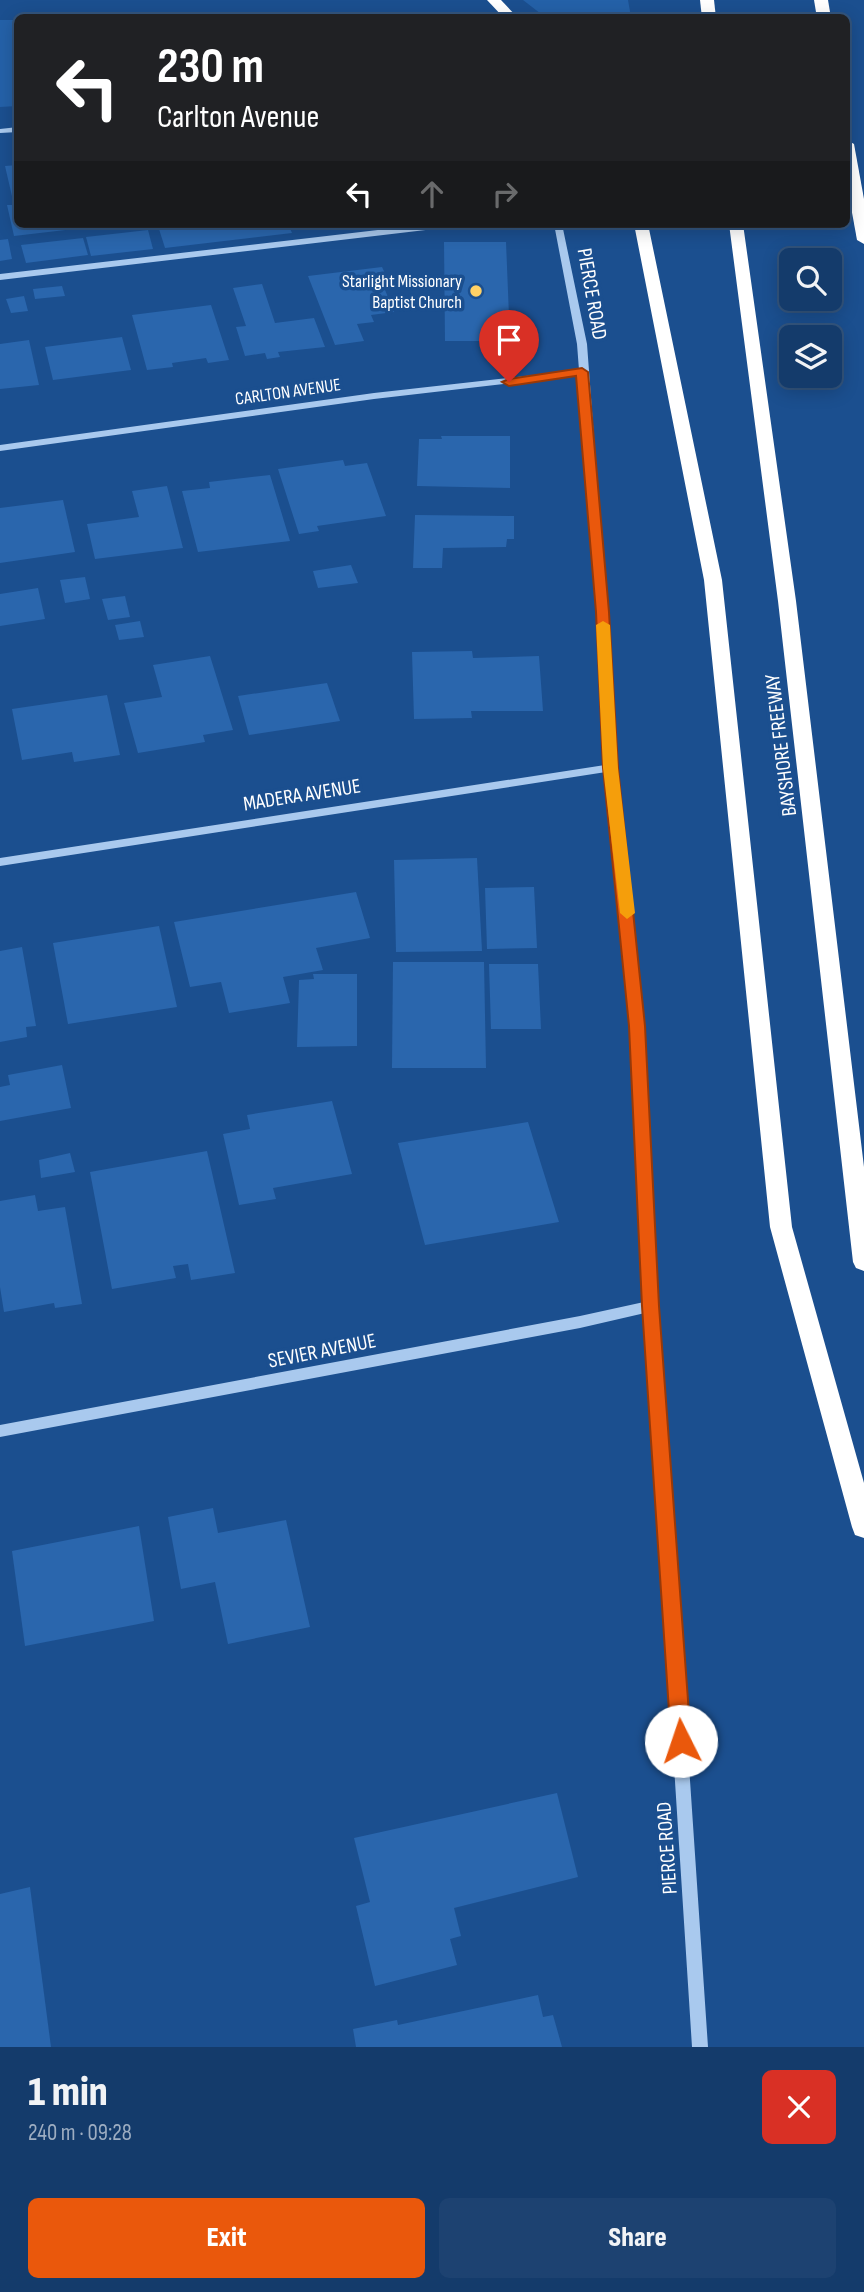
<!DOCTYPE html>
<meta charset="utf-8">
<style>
:root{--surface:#143b6b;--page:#1d4271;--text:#f1f3f6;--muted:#9dadc1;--line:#33557e;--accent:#ea580c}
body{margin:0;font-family:"Sofia Sans Condensed",sans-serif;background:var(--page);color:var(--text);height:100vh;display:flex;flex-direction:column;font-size:26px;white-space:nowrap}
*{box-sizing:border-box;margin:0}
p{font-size:23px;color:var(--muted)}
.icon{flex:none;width:38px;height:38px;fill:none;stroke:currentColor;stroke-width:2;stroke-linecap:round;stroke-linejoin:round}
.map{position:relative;height:2047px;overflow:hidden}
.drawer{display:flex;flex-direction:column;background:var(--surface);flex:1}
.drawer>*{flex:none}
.hud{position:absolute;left:14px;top:14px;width:836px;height:214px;border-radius:10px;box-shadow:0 4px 18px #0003,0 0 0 2px var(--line);background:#202124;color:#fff;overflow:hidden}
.buttons{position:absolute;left:779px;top:248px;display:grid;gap:14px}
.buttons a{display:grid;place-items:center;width:63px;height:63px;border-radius:10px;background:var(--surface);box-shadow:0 4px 18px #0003,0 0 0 2px var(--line);font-size:35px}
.pin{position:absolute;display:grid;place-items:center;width:60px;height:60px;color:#fff;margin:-72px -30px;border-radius:50% 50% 50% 0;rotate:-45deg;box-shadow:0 0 7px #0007}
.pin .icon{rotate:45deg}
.me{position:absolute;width:77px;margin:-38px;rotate:356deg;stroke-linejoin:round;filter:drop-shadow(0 0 5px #0008)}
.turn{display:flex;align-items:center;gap:24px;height:147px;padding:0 28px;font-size:32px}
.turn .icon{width:91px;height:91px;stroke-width:2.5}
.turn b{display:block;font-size:49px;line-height:60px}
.lanes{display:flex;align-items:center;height:66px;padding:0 28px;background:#0003;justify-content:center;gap:35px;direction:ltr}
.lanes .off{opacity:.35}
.round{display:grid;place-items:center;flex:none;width:74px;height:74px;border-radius:10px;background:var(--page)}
.summary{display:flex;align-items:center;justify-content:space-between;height:119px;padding:0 28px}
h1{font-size:42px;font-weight:800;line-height:52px}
.primary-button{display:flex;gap:14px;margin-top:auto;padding:14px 28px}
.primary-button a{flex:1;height:80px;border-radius:10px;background:var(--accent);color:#fff;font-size:28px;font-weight:800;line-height:80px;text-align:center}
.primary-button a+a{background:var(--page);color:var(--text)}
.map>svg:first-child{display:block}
.green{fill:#2461a8}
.building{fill:#2a66ad}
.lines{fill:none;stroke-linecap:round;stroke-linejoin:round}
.minor{fill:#a9c9ee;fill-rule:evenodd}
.highway{fill:#fff;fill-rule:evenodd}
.route{fill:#ea580c;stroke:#983908;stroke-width:2}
.slow{fill:#f59e0b}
.poi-dot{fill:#ffd166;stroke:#1b4f8f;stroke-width:2.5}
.labels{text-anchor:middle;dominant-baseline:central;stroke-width:7;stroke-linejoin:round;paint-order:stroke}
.far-poi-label{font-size:18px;fill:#fff;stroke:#1b4f8f;text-anchor:end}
.far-street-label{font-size:18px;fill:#fff;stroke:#1b4f8f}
.street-label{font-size:21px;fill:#fff;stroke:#1b4f8f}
</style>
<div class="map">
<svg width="864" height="2047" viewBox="0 0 864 2047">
<rect width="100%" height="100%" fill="#1b4f8f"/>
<!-- green -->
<g class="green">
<path d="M 523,0 L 628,0 L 631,17 L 545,17 Z"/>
<path d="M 0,20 L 18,20 L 17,106 L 0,107 Z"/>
</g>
<!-- building -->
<g class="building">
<path d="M 18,165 L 18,224 L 72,224 L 74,229 L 14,236 L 7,205 L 14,205 L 5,166 Z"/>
<path d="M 201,224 L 288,224 L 292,233 L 165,248 L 159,229 Z"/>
<path d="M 148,230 L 153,249 L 91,256 L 86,237 Z"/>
<path d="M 83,238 L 88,255 L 26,263 L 21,245 Z"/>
<path d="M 8,239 L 12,259 L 0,261 L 0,240 Z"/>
<path d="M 444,242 L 506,242 L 510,341 L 445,341 Z"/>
<path d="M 382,267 L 390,284 L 383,285 L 394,312 L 371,315 L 374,322 L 357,324 L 364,341 L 335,345 L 308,276 Z"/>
<path d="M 262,284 L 275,323 L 314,318 L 325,347 L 278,352 L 280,357 L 267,359 L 265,353 L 245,356 L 236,327 L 246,326 L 233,288 Z"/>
<path d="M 62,286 L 65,296 L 35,299 L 33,289 Z"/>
<path d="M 24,296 L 28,311 L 11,313 L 6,299 Z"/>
<path d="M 211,305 L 229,360 L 208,363 L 206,358 L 172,363 L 173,367 L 147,370 L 132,315 Z"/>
<path d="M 122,337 L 131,370 L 53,380 L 45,347 Z"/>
<path d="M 29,340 L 39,385 L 0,389 L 0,344 Z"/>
<path d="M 441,436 L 510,436 L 510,488 L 417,486 L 419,439 L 442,439 Z"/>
<path d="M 343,460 L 345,466 L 367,463 L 386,516 L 317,526 L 319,531 L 299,534 L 278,469 Z"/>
<path d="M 270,475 L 290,541 L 198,552 L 182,491 L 210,488 L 209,482 Z"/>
<path d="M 167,486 L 183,548 L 95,559 L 87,524 L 139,517 L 132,491 Z"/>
<path d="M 63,500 L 75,552 L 0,563 L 0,508 Z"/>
<path d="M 415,515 L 514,516 L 514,539 L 507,539 L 506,547 L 443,548 L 442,568 L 413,568 Z"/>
<path d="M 351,565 L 358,583 L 318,588 L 313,571 Z"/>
<path d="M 85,577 L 90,599 L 65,603 L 60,580 Z"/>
<path d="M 38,588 L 45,619 L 0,626 L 0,594 Z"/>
<path d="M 125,596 L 130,617 L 108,620 L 102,599 Z"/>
<path d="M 140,621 L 144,637 L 119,640 L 115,625 Z"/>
<path d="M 472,651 L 473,658 L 539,656 L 543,711 L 471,711 L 472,718 L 414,719 L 412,652 Z"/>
<path d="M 210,656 L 233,730 L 203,735 L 205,742 L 138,753 L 124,703 L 162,697 L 153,665 Z"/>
<path d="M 327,683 L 340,721 L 249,735 L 238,696 Z"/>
<path d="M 107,695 L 120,755 L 74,762 L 72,752 L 22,760 L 12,709 Z"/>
<path d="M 477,858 L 482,951 L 396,952 L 394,860 Z"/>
<path d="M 534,887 L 537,948 L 487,949 L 485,888 Z"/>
<path d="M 356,892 L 370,938 L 316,948 L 323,970 L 283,977 L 290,1003 L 229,1013 L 221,982 L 190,987 L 174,922 Z"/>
<path d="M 159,926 L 177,1007 L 68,1024 L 53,943 Z"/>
<path d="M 22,947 L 36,1026 L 26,1027 L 27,1037 L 0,1042 L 0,951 Z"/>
<path d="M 393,962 L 484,962 L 486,1068 L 392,1068 Z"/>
<path d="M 489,964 L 538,964 L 541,1029 L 491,1029 Z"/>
<path d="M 313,974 L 357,974 L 357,1046 L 297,1047 L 299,980 L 314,979 Z"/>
<path d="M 62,1065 L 71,1108 L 0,1121 L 0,1087 L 10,1085 L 8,1075 Z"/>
<path d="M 332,1101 L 352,1174 L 273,1188 L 276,1199 L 239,1205 L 223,1134 L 250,1129 L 247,1115 Z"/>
<path d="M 528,1122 L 559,1222 L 425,1245 L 398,1143 Z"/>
<path d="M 207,1151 L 235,1273 L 191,1280 L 188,1264 L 173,1266 L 176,1278 L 112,1289 L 90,1172 Z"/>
<path d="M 70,1153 L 75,1172 L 41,1178 L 39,1160 Z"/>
<path d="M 35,1195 L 38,1211 L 65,1207 L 82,1304 L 55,1308 L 54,1303 L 4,1312 L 0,1287 L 0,1201 Z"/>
<path d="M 213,1508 L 218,1533 L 286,1520 L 310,1627 L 228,1644 L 215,1582 L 181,1589 L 168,1517 Z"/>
<path d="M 139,1526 L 154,1621 L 25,1646 L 12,1551 Z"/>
<path d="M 557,1793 L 578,1877 L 454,1908 L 461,1936 L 450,1939 L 457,1965 L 375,1986 L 356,1906 L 370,1902 L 354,1838 Z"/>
<path d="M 30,1887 L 51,2047 L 0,2047 L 0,1894 Z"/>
<path d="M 538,1995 L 543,2017 L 553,2015 L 562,2047 L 356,2047 L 353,2029 L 397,2020 L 398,2025 Z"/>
</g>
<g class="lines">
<!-- minor -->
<g class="minor">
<path d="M 18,127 L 18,132 L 0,133 L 0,129 Z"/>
<path d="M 429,224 L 455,224 L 451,227 L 0,280 L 0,274 Z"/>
<path d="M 554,224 L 562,224 L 587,344 L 607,612 L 617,768 L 643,1026 L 658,1306 L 708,2047 L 692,2047 L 645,1313 L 580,1328 L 0,1437 L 0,1425 L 580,1316 L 644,1302 L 631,1026 L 606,772 L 0,866 L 0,858 L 605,765 L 597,612 L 580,375 L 374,399 L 0,451 L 0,445 L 374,393 L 579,370 L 577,344 Z"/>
</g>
<!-- highway -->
<g class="highway">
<path d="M 487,0 L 501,0 L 518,18 L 504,18 Z"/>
<path d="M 700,0 L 714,0 L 716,18 L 702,18 Z"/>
<path d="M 814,0 L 828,0 L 831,18 L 817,18 Z"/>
<path d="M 847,140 L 854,144 L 864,199 L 864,244 L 857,240 L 847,185 Z"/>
<path d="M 634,224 L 648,224 L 722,580 L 792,1227 L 864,1483 L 864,1538 L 855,1535 L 852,1527 L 770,1227 L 704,580 Z"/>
<path d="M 729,224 L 743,224 L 796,601 L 864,1167 L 864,1271 L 856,1268 L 853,1262 L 778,601 Z"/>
</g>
</g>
<!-- route -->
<path class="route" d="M 582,368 L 588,372 L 609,612 L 618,768 L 645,1026 L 659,1306 L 691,1741 L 688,1748 L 681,1751 L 673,1748 L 671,1741 L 642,1306 L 629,1026 L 603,768 L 596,612 L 576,376 L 509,386 L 502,382 L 509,379 Z"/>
<!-- slow -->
<path class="slow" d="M 603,621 L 610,625 L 618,768 L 635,913 L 627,919 L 620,913 L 603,768 L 596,625 Z"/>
<!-- markers -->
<circle class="poi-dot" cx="476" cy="291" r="7"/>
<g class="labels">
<!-- far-poi labels -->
<g class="far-poi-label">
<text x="462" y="281">Starlight Missionary<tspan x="462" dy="21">Baptist Church</tspan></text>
</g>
<!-- far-street labels -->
<g class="far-street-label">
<text transform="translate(288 392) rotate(-8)">CARLTON AVENUE</text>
</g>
<!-- street labels -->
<g class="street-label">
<text transform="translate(592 294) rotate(80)">PIERCE ROAD</text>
<text transform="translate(781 745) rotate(-97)">BAYSHORE FREEWAY</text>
<text transform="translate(302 795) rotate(-9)">MADERA AVENUE</text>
<text transform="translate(322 1351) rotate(-11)">SEVIER AVENUE</text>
<text transform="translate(667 1848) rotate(-94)">PIERCE ROAD</text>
</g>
</g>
</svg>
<div class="buttons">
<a><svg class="icon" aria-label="search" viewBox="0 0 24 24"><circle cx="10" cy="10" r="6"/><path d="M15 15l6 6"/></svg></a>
<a><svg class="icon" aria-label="layers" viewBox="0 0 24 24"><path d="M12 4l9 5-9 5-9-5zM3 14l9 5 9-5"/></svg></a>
</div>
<div class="pin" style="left:509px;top:382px;background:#d93025"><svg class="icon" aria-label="arrive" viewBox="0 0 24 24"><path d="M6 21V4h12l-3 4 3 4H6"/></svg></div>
<svg class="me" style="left:681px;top:1741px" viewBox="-20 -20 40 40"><circle r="19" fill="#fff"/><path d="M0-13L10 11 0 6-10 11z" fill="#ea580c"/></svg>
<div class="hud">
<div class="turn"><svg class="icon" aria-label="left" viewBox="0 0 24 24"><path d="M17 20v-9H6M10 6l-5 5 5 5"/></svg><div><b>230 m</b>Carlton Avenue</div></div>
<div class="lanes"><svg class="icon" aria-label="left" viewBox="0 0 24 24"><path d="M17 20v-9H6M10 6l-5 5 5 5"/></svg><svg class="icon off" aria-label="ahead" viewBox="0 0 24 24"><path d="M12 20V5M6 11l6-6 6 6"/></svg><svg class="icon off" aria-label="right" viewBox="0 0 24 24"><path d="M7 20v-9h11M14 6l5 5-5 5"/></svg></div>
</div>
</div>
<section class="drawer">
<div class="summary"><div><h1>1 min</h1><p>240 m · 09:28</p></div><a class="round" style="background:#d93025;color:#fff"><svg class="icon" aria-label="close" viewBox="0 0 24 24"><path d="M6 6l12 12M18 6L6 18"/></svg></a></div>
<div class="primary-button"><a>Exit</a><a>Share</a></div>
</section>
